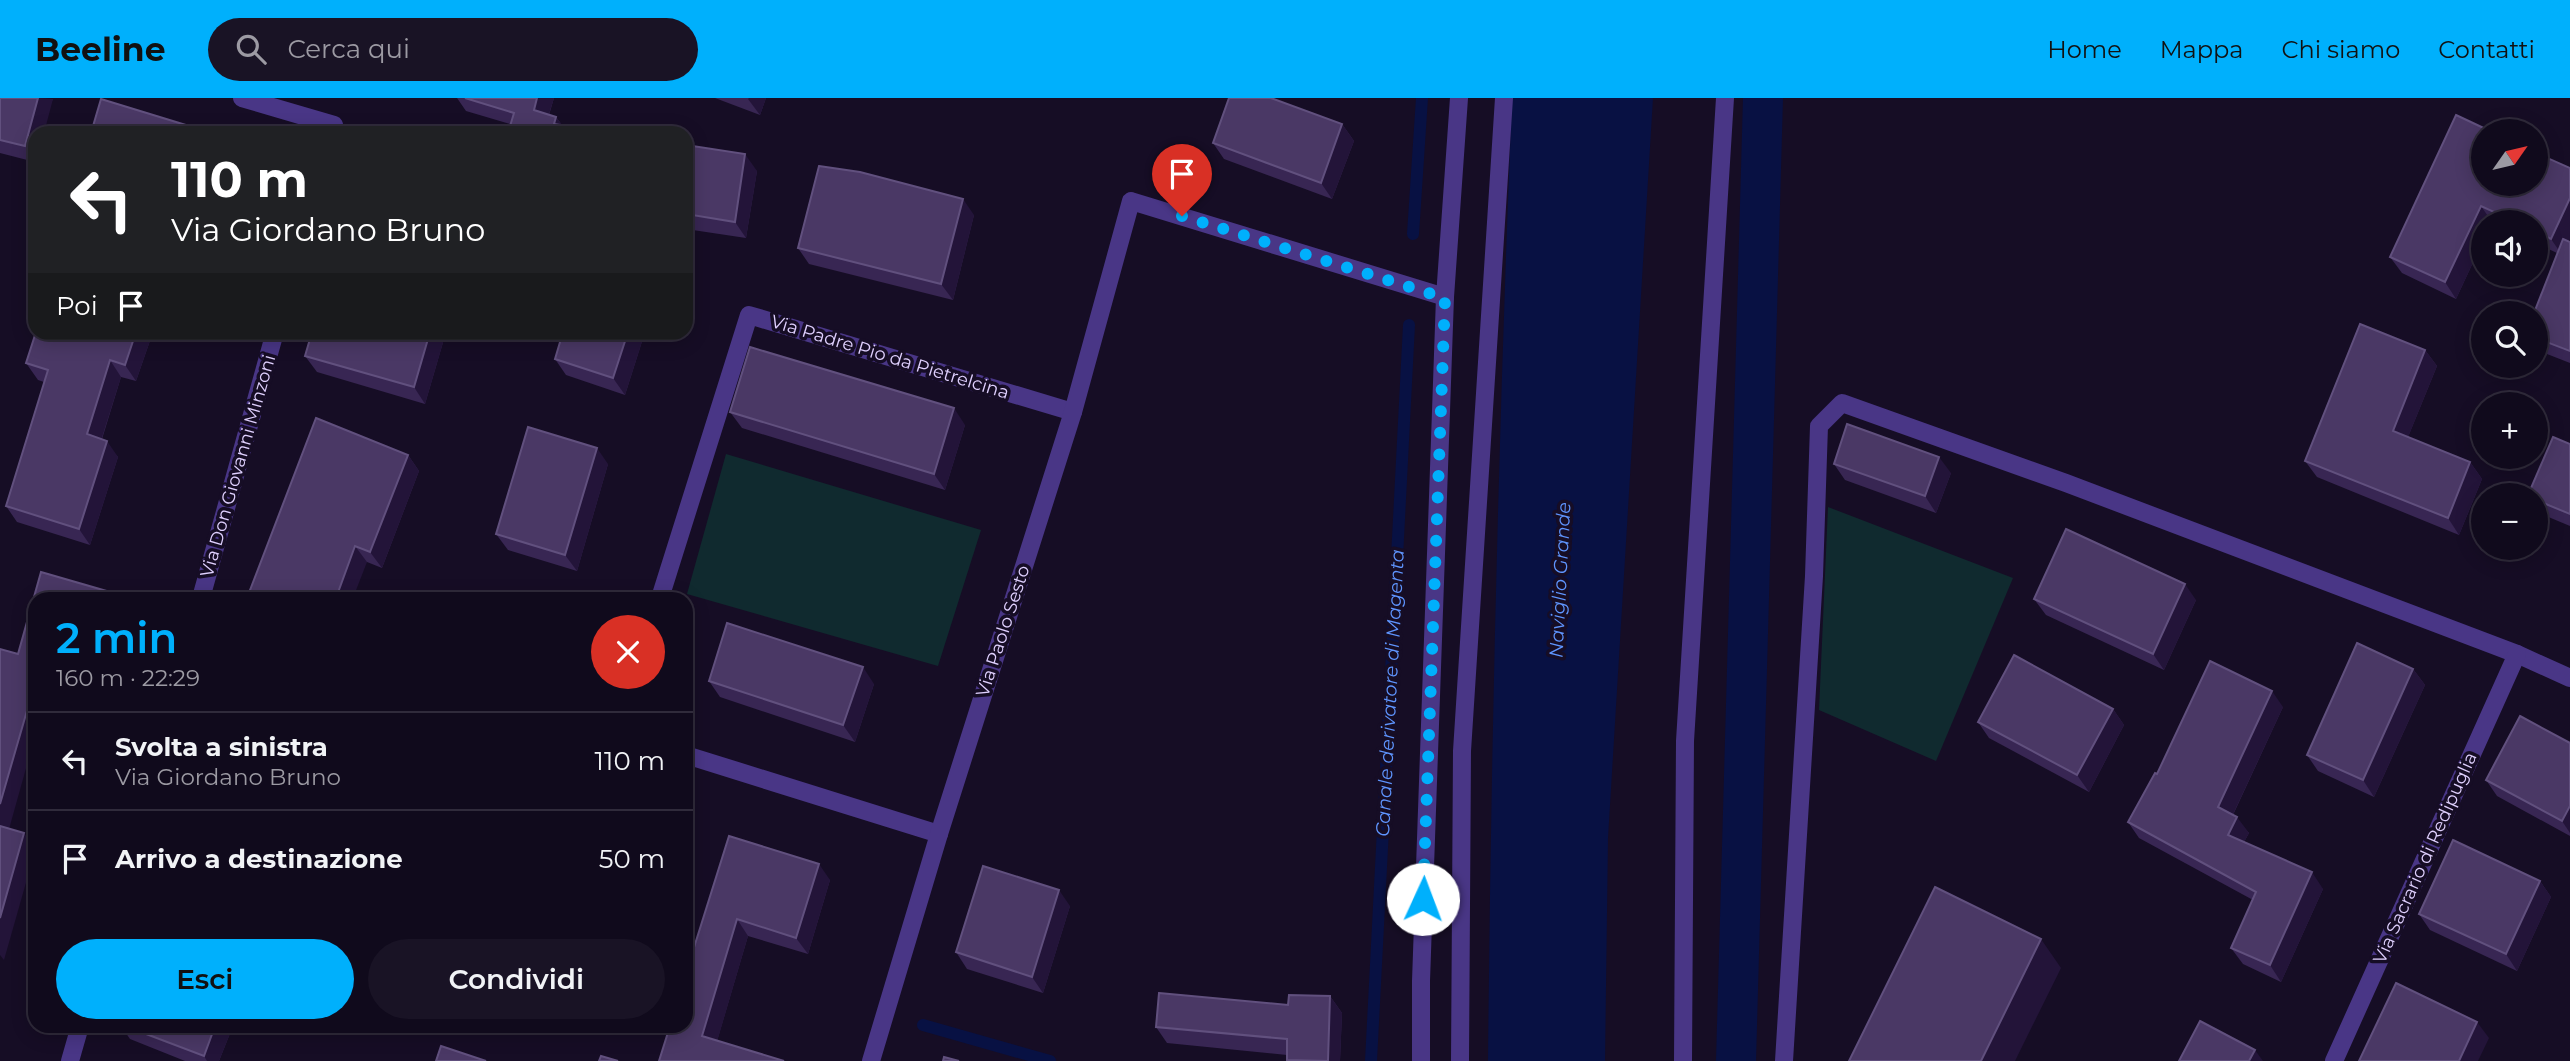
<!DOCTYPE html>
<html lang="it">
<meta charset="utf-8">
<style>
:root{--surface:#100a1c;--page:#191325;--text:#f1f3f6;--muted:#9c9aa3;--line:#302b3b;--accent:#00b0fc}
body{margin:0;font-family:Montserrat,sans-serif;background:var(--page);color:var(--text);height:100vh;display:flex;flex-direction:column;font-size:26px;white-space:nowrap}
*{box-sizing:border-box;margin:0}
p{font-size:23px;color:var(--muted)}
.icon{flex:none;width:38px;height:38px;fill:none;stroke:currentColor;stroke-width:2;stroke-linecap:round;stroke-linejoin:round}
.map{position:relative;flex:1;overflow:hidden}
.panel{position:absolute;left:28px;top:494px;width:665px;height:441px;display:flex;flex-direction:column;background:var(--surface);border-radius:21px;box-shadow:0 4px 18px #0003,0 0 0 2px var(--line)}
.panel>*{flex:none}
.guide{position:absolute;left:28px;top:28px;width:665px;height:214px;border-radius:21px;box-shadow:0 4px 18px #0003,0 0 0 2px var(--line);background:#202124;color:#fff;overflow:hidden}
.needle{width:46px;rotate:56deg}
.fabs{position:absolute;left:2471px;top:21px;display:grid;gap:14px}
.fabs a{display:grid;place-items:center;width:77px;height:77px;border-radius:50%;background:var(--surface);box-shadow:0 4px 18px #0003,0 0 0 2px var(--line);font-size:35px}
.pin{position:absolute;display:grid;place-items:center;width:60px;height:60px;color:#fff;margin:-72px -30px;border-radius:50% 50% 50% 0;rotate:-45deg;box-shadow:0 0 7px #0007}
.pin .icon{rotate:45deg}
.me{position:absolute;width:77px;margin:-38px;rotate:2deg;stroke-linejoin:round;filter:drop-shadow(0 0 5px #0008)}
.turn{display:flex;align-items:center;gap:24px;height:147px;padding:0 28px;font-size:32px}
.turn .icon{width:91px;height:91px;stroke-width:2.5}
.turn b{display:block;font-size:49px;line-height:60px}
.then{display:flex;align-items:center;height:66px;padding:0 28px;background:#0003;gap:14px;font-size:26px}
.round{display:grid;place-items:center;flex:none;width:74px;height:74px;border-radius:37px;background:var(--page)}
.summary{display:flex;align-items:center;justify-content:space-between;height:119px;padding:0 28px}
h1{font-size:42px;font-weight:600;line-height:52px;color:var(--accent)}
.cta{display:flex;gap:14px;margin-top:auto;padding:14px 28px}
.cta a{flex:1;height:80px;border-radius:42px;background:var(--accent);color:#111;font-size:28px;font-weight:600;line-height:80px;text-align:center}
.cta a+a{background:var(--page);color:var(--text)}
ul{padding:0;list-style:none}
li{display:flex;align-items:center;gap:21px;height:98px;padding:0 28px;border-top:2px solid var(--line)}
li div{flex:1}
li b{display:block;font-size:26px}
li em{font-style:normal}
header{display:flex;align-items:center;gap:42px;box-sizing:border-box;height:98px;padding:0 35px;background:var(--accent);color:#111}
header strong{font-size:33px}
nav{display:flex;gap:38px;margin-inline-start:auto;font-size:24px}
.search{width:490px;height:63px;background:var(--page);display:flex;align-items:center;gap:18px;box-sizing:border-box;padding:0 24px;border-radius:38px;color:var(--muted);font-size:26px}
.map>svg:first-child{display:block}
.green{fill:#102a2f}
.water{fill:#081143}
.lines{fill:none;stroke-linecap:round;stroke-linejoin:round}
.stream{stroke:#081143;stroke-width:12}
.canal{stroke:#081143;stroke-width:40}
.minor{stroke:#493686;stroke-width:18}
.wall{fill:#382653}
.shaded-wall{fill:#231439}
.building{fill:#4a3865;stroke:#61507e;stroke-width:2}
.route{stroke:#00b0fc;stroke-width:12;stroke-dasharray:0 21.6}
.labels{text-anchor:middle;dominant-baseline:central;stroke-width:7;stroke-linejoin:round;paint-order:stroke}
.street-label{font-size:18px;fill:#e0d1ff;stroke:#160d25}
.water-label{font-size:19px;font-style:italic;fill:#5f95ff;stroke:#160d25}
</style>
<header>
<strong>Beeline</strong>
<div class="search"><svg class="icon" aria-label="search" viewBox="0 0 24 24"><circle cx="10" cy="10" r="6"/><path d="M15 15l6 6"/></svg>Cerca qui</div>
<nav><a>Home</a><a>Mappa</a><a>Chi siamo</a><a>Contatti</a></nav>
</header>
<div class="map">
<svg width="2570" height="963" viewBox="0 0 2570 963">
<rect width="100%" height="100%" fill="#160d25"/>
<!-- green -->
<g class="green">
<path d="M 726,356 L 981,432 L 938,568 L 687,496 Z"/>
<path d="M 1828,409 L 2013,480 L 1936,663 L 1819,612 Z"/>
</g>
<!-- water -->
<path class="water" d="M 1512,0 L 1653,0 L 1608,740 L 1605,963 L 1488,963 C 1491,642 1499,321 1512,0 Z"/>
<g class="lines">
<!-- stream -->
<g class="stream">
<path d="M 1413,136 L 1422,0"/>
<path d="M 923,927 L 1050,963"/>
<path d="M 1371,963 L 1409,227"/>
</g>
<!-- canal -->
<path class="canal" d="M 1736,963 L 1763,0"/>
<!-- minor -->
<g class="minor">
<path d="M 242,0 L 334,27 L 332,35"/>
<path d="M 201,500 L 275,234"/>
<path d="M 660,500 L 749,217 L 1073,314"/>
<path d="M 686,657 L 939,736"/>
<path d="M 70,963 L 80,928"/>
<path d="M 871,963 L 939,736 L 1073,314 L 1131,103 L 1445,199"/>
<path d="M 1421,963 L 1421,883 L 1445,199 L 1459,0"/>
<path d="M 1460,963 L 1462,653 L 1504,0"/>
<path d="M 1683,963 L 1685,643 L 1725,0"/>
<path d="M 1784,963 L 1814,478 L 1819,328 L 1842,305 L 2066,385 L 2517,556 L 2570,580"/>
<path d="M 2334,963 L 2517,556"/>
</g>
</g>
<!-- wall -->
<g class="wall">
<path d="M 0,0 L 53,1 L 35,35 L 35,64 L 0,55 Z"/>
<path d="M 457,0 L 554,0 L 549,17 L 556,19 L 562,27 L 510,26 L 466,13 Z"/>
<path d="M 715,0 L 766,0 L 760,17 Z"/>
<path d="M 2456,17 L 2570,144 L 2570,265 L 2537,252 L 2536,250 L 2536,215 L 2557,155 L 2536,145 L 2536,124 L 2483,124 L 2483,143 L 2456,201 L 2402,175 L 2390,159 Z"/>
<path d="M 1342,26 L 1354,43 L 1332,101 L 1224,61 L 1213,45 Z"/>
<path d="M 686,47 L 757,73 L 746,140 L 686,131 Z"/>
<path d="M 974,117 L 953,202 L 809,166 L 798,150 Z"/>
<path d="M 36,234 L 153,234 L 136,283 L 121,279 L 102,341 L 118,359 L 90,447 L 17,424 L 6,408 L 44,284 L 38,282 L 26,265 Z"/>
<path d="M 312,234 L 440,234 L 444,241 L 425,306 L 317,274 L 305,258 Z"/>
<path d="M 563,234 L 645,234 L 625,297 L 566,277 L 555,261 Z"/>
<path d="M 2425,252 L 2437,268 L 2408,339 L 2470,364 L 2482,381 L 2459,437 L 2317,379 L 2305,363 Z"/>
<path d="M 730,314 L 965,327 L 945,392 L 742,330 Z"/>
<path d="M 2570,346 L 2570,428 L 2539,415 L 2536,410 L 2536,397 Z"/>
<path d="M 408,357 L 419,373 L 382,470 L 367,464 L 247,500 Z"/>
<path d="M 608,366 L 577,473 L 508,452 L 496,436 Z"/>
<path d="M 1834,366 L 1951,375 L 1936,415 L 1845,382 Z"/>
<path d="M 2034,501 L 2196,502 L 2164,572 L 2046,517 Z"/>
<path d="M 2413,571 L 2425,587 L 2374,699 L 2318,673 L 2307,657 Z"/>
<path d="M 709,583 L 874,586 L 855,644 L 720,599 Z"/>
<path d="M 2283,609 L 2233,717 L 2249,735 L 2244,744 L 2323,791 L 2281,884 L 2243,866 L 2231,850 L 2253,802 L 2139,740 L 2128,724 L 2157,676 Z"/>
<path d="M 2113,611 L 2124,627 L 2089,694 L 1989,640 L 1978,624 Z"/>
<path d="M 2570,645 L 2570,738 L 2497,698 L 2486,682 Z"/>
<path d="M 729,738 L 830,782 L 808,856 L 748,838 L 717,943 L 659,963 Z"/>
<path d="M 2540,783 L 2551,799 L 2517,873 L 2430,832 L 2419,816 Z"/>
<path d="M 1070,808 L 1043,895 L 967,871 L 956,854 Z"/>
<path d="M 1330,898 L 1342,915 L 1340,963 L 1287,963 L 1287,957 L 1167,945 L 1156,929 L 1288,907 Z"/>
<path d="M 121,928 L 233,928 L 219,963 L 185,963 L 130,941 Z"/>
</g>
<!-- shaded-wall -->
<g class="shaded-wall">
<path d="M 38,0 L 53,1 L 44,35 L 35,35 L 35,63 L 25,48 Z"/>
<path d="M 537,0 L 554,0 L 545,29 L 534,12 Z"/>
<path d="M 749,0 L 766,0 L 760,17 L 748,1 Z"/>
<path d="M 556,19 L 568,35 L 554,26 Z"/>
<path d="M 1342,26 L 1354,43 L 1332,101 L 1321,85 Z"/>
<path d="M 745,56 L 757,73 L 746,140 L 735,124 Z"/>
<path d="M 2570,100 L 2570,141 L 2562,157 L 2551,141 Z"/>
<path d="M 963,101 L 974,117 L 953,202 L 941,186 Z"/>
<path d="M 2481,108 L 2492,124 L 2483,124 L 2483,143 L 2456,201 L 2445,184 Z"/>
<path d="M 136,234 L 153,234 L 136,283 L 125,267 Z"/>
<path d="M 430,234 L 440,234 L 444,241 L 425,306 L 414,289 Z"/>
<path d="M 628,234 L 645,234 L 625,297 L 613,280 Z"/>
<path d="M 2425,252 L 2437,268 L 2404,349 L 2393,333 Z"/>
<path d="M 110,262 L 121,279 L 98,352 L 87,336 Z"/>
<path d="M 954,310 L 965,327 L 945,392 L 934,376 Z"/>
<path d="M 107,343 L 118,359 L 90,447 L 79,431 Z"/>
<path d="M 597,350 L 608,366 L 577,473 L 565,457 Z"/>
<path d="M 408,357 L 419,373 L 382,470 L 370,454 Z"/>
<path d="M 1939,359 L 1951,375 L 1936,415 L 1925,398 Z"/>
<path d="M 2470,364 L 2482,381 L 2459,437 L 2448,420 Z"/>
<path d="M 355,448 L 367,464 L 353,500 L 336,500 Z"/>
<path d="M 2185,486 L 2196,502 L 2164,572 L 2153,556 Z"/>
<path d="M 110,494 L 114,500 L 108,500 Z"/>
<path d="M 863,569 L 874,586 L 855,644 L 843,627 Z"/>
<path d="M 2413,571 L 2425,587 L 2374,699 L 2363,682 Z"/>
<path d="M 34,584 L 35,638 L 6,742 L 0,734 L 0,706 Z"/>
<path d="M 2272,593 L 2283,609 L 2229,725 L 2218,709 Z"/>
<path d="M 2113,611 L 2124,627 L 2089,694 L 2077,677 Z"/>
<path d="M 2570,708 L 2570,735 L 2562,723 Z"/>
<path d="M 2237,719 L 2249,735 L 2239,753 L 2228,737 Z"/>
<path d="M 24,735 L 35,750 L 35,753 L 4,862 L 0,857 L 0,820 Z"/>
<path d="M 819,766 L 830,782 L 808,856 L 796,840 Z"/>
<path d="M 2312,774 L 2323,791 L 2281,884 L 2270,867 Z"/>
<path d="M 2540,783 L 2551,799 L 2517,873 L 2506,856 Z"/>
<path d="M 1059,792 L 1070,808 L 1043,895 L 1032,879 Z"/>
<path d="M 737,821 L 748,838 L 714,954 L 702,938 Z"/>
<path d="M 2041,841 L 2061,870 L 2015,963 L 1981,963 Z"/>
<path d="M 1330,898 L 1342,915 L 1340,963 L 1328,963 Z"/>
<path d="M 2477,924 L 2489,940 L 2478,963 L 2459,963 Z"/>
<path d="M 215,928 L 233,928 L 219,963 L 207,963 L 204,958 Z"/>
<path d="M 2255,952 L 2263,963 L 2249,963 Z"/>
</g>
<!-- building -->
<g class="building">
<path d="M 0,0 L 38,0 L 25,48 L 0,42 Z"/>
<path d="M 465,0 L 537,0 L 534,12 L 556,19 L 554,26 L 611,35 L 508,35 L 514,15 Z"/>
<path d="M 1229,0 L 1271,0 L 1342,26 L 1321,85 L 1213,45 Z"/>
<path d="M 101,1 L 212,35 L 91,35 Z"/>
<path d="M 2456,17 L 2490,33 L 2483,33 L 2483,86 L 2536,86 L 2536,55 L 2570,70 L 2570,100 L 2551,141 L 2536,134 L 2536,124 L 2516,124 L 2481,108 L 2445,184 L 2390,159 Z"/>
<path d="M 686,47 L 745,56 L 735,124 L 686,116 Z"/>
<path d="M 819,68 L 860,74 L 963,101 L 941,186 L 798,150 Z"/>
<path d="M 2563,141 L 2570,144 L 2570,253 L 2536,240 L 2536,215 L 2534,215 Z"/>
<path d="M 2360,226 L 2425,252 L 2393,333 L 2470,364 L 2448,420 L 2305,363 Z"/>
<path d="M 36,234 L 136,234 L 125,267 L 110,262 L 87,336 L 107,343 L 79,431 L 6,408 L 48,272 L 26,265 Z"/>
<path d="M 312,234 L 430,234 L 414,289 L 305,258 Z"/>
<path d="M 563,234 L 628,234 L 613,280 L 555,261 Z"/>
<path d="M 750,249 L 954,310 L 934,376 L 730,314 Z"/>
<path d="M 316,320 L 408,357 L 370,454 L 355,448 L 336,500 L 247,500 Z"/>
<path d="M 1847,326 L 1939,359 L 1925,398 L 1834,366 Z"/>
<path d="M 528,329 L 597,350 L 565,457 L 496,436 Z"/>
<path d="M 2553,339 L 2570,346 L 2570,416 L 2536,402 L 2536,397 L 2528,397 Z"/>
<path d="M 2066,431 L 2185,486 L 2153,556 L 2034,501 Z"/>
<path d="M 41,474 L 110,494 L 108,500 L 35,500 L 35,585 L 0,706 L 0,551 L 18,556 Z"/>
<path d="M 727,525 L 863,569 L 843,627 L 709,583 Z"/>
<path d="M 2357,545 L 2413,571 L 2363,682 L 2307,657 Z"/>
<path d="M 2014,557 L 2113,611 L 2077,677 L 1978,624 Z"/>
<path d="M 2210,563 L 2272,593 L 2218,709 L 2237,719 L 2228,737 L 2312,774 L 2270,867 L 2231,850 L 2256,794 L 2128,724 L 2155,675 L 2157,676 Z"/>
<path d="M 2520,618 L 2570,645 L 2570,708 L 2562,723 L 2486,682 Z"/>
<path d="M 0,728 L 24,735 L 0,820 Z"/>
<path d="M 729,738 L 819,766 L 796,840 L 737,821 L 702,938 L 784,963 L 659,963 L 670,928 L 686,928 L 686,875 Z"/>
<path d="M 2453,742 L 2540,783 L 2506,856 L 2419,816 Z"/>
<path d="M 983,768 L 1059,792 L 1032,879 L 956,854 Z"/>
<path d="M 1935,789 L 2041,841 L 1981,963 L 1849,963 Z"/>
<path d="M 2396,885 L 2477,924 L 2459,963 L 2359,963 Z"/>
<path d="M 1159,895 L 1288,907 L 1289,897 L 1330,898 L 1328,963 L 1287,962 L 1287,941 L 1156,929 Z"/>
<path d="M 2200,923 L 2255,952 L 2249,963 L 2179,963 Z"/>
<path d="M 125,928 L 215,928 L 204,958 Z"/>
<path d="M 441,948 L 486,963 L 436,963 Z"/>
<path d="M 601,958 L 618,963 L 599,963 Z"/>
<path d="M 944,959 L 959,963 L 943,963 Z"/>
</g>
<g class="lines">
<!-- route -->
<path class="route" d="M 1182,118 L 1445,200 L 1423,801"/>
</g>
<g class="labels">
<!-- street labels -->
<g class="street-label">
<text transform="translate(890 259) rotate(17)">Via Padre Pio da Pietrelcina</text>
<text transform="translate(238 368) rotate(-74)">Via Don Giovanni Minzoni</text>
<text transform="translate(1003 533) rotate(-72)">Via Paolo Sesto</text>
<text transform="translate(2425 760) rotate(-66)">Via Sacrario di Redipuglia</text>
</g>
<!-- water labels -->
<g class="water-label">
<text transform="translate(1560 482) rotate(-87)">Naviglio Grande</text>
<text transform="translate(1390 595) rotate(-87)">Canale derivatore di Magenta</text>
</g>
</g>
</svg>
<div class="fabs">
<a><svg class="needle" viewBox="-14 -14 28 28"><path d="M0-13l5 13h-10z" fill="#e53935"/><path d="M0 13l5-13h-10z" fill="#9c9aa3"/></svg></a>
<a><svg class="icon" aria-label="sound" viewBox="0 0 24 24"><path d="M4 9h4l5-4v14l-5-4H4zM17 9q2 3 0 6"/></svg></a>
<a><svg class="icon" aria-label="search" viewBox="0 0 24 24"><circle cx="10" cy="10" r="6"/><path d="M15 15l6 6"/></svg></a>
<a>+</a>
<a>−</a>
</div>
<div class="pin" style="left:1182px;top:118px;background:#d93025"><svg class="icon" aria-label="arrive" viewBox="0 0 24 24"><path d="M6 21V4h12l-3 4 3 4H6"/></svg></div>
<svg class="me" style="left:1423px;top:801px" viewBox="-20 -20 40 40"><circle r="19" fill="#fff"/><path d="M0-13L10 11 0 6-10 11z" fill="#00b0fc"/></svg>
<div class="guide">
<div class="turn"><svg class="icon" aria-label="left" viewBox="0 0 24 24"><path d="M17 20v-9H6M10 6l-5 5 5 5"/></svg><div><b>110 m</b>Via Giordano Bruno</div></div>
<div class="then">Poi<svg class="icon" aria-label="arrive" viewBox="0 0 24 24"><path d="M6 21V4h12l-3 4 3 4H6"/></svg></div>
</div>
<section class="panel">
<div class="summary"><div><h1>2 min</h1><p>160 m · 22:29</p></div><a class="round" style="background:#d93025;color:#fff"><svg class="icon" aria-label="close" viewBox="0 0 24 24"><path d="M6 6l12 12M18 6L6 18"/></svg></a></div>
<ul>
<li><svg class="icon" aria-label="left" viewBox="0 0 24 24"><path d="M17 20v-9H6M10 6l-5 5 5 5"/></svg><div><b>Svolta a sinistra</b><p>Via Giordano Bruno</p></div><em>110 m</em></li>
<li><svg class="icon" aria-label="arrive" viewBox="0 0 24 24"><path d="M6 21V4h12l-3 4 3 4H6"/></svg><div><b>Arrivo a destinazione</b></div><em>50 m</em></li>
</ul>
<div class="cta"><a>Esci</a><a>Condividi</a></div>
</section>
</div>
